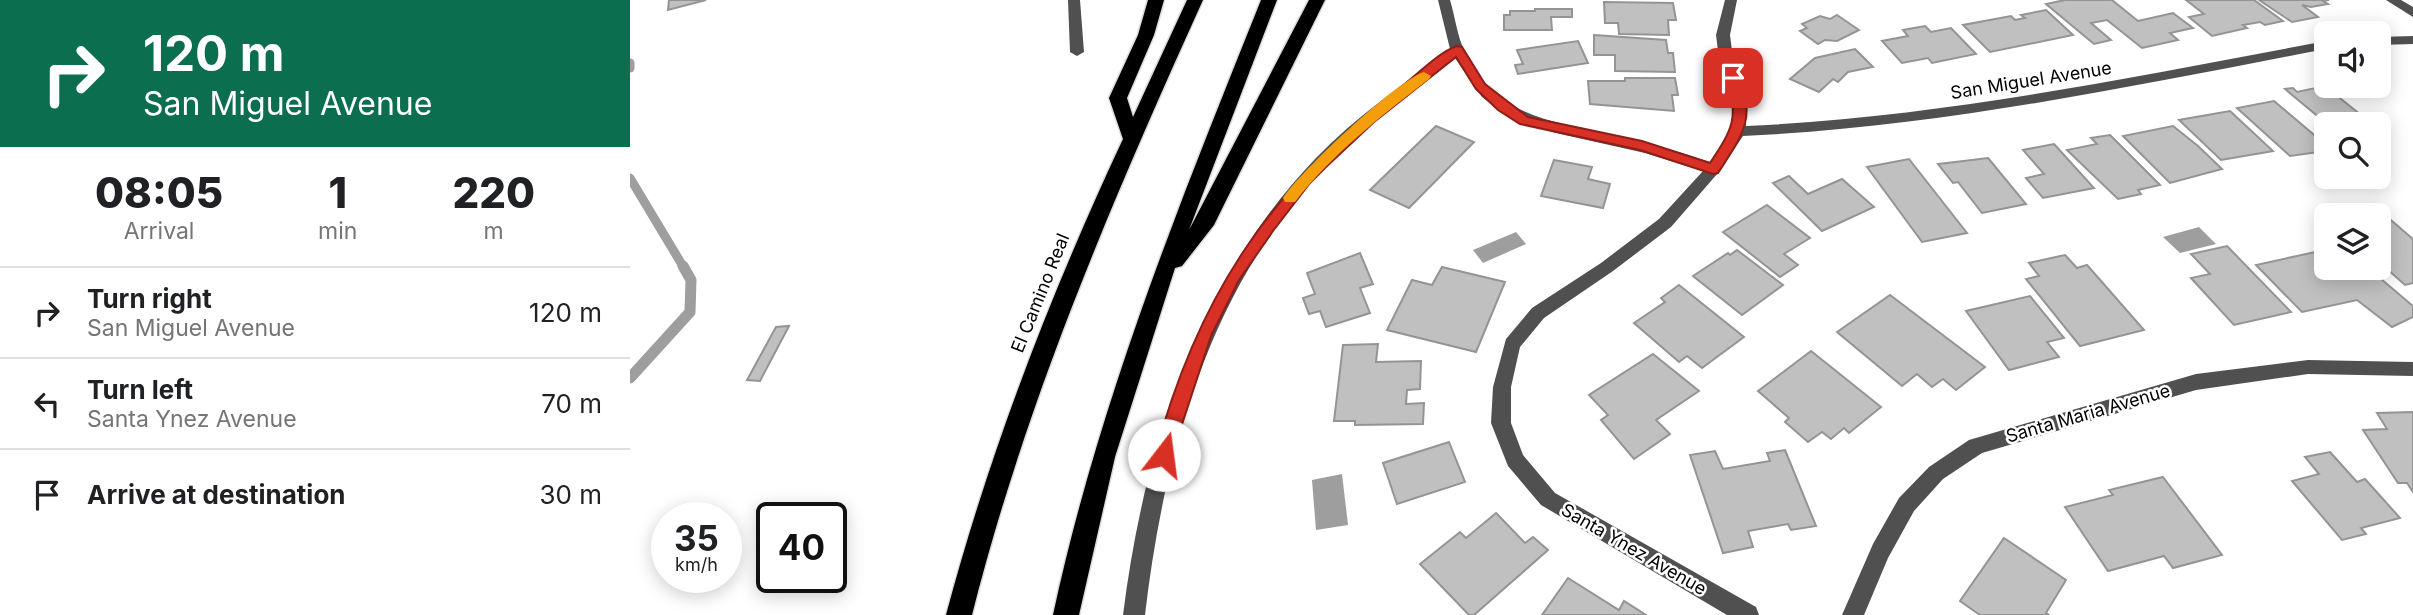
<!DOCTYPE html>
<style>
:root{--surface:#fff;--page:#f2f2f2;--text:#202124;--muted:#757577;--line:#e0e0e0}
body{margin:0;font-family:Inter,sans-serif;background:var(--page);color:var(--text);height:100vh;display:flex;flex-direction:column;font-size:26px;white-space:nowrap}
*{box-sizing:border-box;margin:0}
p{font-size:23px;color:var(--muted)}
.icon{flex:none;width:38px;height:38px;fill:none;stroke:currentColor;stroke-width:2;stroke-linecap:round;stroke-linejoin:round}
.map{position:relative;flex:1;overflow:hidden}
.side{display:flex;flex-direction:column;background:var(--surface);width:630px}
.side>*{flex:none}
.banner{background:#0b6e4f;color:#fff;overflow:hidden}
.controls{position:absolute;left:1684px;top:21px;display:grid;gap:14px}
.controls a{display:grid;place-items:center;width:77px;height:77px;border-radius:10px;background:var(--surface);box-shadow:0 4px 18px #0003;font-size:35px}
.speed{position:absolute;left:21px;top:502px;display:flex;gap:14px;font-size:35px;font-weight:700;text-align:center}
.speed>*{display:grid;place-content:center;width:91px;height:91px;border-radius:50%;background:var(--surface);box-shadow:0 4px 18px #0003;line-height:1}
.speed small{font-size:18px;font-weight:400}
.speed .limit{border:4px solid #111;border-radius:10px;background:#fff;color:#111}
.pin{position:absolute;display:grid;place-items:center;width:60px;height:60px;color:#fff;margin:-30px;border-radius:14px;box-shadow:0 4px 10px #0006}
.me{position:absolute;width:77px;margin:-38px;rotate:15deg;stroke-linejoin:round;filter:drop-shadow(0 0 5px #0008)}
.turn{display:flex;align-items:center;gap:24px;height:147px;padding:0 28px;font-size:32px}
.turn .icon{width:91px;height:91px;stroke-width:2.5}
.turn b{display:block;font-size:49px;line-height:60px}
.eta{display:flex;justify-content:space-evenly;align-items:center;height:119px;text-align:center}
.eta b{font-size:42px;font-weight:800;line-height:49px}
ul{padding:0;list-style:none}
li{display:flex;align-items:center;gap:21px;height:91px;padding:0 28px;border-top:2px solid var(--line)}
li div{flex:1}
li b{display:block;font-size:26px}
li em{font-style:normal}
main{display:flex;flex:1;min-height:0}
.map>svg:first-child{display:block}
.water{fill:#9e9e9e}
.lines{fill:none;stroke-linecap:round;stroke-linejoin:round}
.stream-far1{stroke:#9e9e9e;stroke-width:9}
.stream{stroke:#9e9e9e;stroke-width:11}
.building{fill:#c0c0c0;stroke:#949494;stroke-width:2}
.highway-casing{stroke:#dbdbdb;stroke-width:3}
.minor{fill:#505050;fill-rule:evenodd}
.highway{fill:#000;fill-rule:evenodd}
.route{fill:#d93025;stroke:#8d1f18;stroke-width:2}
.slow{fill:#f59e0b}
.labels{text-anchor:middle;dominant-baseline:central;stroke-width:5;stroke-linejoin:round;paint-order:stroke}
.street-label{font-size:18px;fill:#000;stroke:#fff}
</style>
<main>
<section class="side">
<div class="banner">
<div class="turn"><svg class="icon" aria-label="right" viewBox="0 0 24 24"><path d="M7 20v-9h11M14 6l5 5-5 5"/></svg><div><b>120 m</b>San Miguel Avenue</div></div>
</div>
<div class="eta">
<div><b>08:05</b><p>Arrival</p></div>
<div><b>1</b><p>min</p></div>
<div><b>220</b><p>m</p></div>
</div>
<ul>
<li><svg class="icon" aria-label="right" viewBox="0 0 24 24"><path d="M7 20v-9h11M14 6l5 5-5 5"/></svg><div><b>Turn right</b><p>San Miguel Avenue</p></div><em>120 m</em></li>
<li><svg class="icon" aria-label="left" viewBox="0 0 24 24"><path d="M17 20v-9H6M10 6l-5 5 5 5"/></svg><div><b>Turn left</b><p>Santa Ynez Avenue</p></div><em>70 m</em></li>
<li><svg class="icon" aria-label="arrive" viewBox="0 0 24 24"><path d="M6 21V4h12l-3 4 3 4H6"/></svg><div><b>Arrive at destination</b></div><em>30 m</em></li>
</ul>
</section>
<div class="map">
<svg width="1783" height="615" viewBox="0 0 1783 615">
<rect width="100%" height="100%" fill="#fff"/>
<!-- water -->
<g class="water">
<path d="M 1569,227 L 1586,244 L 1550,253 L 1533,237 Z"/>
<path d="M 886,232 L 896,244 L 853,263 L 843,250 Z"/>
<path d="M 712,474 L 718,525 L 686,530 L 682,480 Z"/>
</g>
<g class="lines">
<!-- stream-far1 -->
<g class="stream-far1">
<path d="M 0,63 L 0,68"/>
<path d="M 0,178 L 54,268"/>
</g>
<!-- stream -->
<path class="stream" d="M 0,378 L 60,312 L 61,280 L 53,266"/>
</g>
<!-- building -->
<g class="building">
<path d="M 39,0 L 76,0 L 38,10 Z"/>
<path d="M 1435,0 L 1482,0 L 1508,21 L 1543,13 L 1563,28 L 1540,33 L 1548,40 L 1512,48 L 1477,20 L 1461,23 L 1481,40 L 1464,44 L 1416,4 Z"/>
<path d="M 1556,0 L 1624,0 L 1653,21 L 1635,25 L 1630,22 L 1613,25 L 1617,28 L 1582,36 L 1559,17 L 1574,14 Z"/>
<path d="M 1629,0 L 1699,0 L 1693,1 L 1698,4 L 1681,7 L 1672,5 L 1688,17 L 1662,22 Z"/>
<path d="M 974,2 L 1043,3 L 1046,20 L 1038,20 L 1039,35 L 989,34 L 988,23 L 975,23 Z"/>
<path d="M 905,9 L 942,9 L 942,17 L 921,17 L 922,30 L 874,30 L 874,15 L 880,15 L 880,11 L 905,11 Z"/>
<path d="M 1416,10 L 1443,35 L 1360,52 L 1333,25 L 1381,16 L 1385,20 L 1395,18 L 1391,15 Z"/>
<path d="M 1207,15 L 1229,30 L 1207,41 L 1195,40 L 1188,44 L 1170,31 L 1177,28 L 1172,24 L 1190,16 L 1200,19 Z"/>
<path d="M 1295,26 L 1301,32 L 1321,28 L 1346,54 L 1302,63 L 1298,58 L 1272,63 L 1252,41 L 1278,36 L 1273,30 Z"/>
<path d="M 964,35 L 1036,40 L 1038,53 L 1043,53 L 1045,72 L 985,71 L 985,55 L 964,55 Z"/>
<path d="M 948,41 L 958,63 L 888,74 L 885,65 L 893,64 L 887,50 Z"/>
<path d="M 1225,49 L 1243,67 L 1218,72 L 1208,82 L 1203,79 L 1189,92 L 1160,79 L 1185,58 Z"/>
<path d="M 995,78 L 1045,78 L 1048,95 L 1042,95 L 1044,111 L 960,104 L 958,81 L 995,81 Z"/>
<path d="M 1695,86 L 1742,124 L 1697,124 L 1655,89 L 1663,88 L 1667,92 Z"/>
<path d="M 1644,101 L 1696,145 L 1696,151 L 1660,156 L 1607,108 Z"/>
<path d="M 1600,111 L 1643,151 L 1591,160 L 1549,120 Z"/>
<path d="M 806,126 L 844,142 L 779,208 L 740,190 Z"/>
<path d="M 1543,126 L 1568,146 L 1592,169 L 1540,183 L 1493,136 Z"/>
<path d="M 1480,135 L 1530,185 L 1508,190 L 1511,194 L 1488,199 L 1437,150 L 1467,144 L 1461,138 Z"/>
<path d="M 1424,144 L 1464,188 L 1413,198 L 1396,178 L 1414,174 L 1393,150 Z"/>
<path d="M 1358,158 L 1396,204 L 1352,213 L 1328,182 L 1323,183 L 1308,164 Z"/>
<path d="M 1279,159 L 1337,233 L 1292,242 L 1237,167 Z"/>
<path d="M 924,160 L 962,167 L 958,179 L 980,184 L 973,208 L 911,196 Z"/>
<path d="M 1159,176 L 1178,194 L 1212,179 L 1244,207 L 1192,231 L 1143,183 Z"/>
<path d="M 1137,205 L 1180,238 L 1154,254 L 1168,265 L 1150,277 L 1093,232 Z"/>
<path d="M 1755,215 L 1783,239 L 1783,283 L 1775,285 L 1748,261 L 1748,216 Z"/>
<path d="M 1597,246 L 1661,312 L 1604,325 L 1561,278 L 1580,274 L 1561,254 Z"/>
<path d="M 1107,250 L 1153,285 L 1112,315 L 1063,276 L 1098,253 L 1100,255 Z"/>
<path d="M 1685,252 L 1696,262 L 1696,268 L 1738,268 L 1783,306 L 1783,317 L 1762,327 L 1727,300 L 1672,312 L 1626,265 Z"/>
<path d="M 730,253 L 743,284 L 730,288 L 740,313 L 696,327 L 690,311 L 679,314 L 673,298 L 685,294 L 677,273 Z"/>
<path d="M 1435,255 L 1447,268 L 1457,265 L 1514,330 L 1450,346 L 1396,279 L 1409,276 L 1399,263 Z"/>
<path d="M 812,267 L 875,282 L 846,352 L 757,330 L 782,280 L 802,285 Z"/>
<path d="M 1049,285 L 1114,337 L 1072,368 L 1057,356 L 1049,362 L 1004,323 L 1035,302 L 1031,298 Z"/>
<path d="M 1260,295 L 1355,367 L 1326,390 L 1313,379 L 1302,387 L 1287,374 L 1272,386 L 1207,332 Z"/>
<path d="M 1400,296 L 1434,338 L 1417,342 L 1429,357 L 1379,370 L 1336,311 Z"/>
<path d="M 159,326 L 130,381 L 117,380 L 146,327 Z"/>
<path d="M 748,344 L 746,362 L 791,361 L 790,389 L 777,390 L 776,404 L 794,403 L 793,424 L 725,425 L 725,421 L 704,421 L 713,345 Z"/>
<path d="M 1181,351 L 1251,407 L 1219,433 L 1214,428 L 1201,439 L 1192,432 L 1178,442 L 1155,422 L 1159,418 L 1128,391 Z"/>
<path d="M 1023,354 L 1069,391 L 1026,420 L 1040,434 L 1004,459 L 971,420 L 978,415 L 959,395 Z"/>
<path d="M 1783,412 L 1783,492 L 1777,483 L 1768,483 L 1733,430 L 1757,429 L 1747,413 Z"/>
<path d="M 819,442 L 835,482 L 767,504 L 753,463 Z"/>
<path d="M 1155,450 L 1186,526 L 1161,530 L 1158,524 L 1118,531 L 1123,547 L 1093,553 L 1060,455 L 1085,451 L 1093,469 L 1140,461 L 1137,453 Z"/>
<path d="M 1700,452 L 1727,482 L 1735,479 L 1770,518 L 1731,528 L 1736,534 L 1712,540 L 1662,481 L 1689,474 L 1675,457 Z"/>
<path d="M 1533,477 L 1592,555 L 1543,568 L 1534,556 L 1478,571 L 1435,507 L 1483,495 L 1479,490 Z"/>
<path d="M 866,513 L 895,543 L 903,537 L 918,550 L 844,615 L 839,615 L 790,564 L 830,532 L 836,538 Z"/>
<path d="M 1374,538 L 1436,580 L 1416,613 L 1419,615 L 1350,615 L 1330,601 Z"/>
<path d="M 938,578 L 989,610 L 994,601 L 1016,615 L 912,615 Z"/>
</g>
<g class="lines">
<defs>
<g id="highway">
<path d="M 518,0 L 534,0 L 524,35 L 497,98 L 503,117 L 557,0 L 573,0 C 482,201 396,401 342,615 L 316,615 C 360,450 421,293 493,139 L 479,98 L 508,35 Z"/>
<path d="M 631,0 L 647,0 L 559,230 L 679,0 L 695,0 L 584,225 L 552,266 L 545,268 L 485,457 L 449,615 L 423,615 C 469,401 550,202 631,0 Z"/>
</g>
</defs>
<!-- highway casing -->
<use href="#highway" class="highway-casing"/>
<!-- minor -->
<g class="minor">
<path d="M 438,0 L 450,0 L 454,52 L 447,56 L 440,52 Z"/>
<path d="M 808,0 L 820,0 C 825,16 827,36 835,52 C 867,117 918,120 982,135 C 1015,142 1048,151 1080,162 L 1102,131 L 1102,96 L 1089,59 L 1086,35 L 1095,0 L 1107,0 L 1100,35 L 1103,59 L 1116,96 L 1116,126 C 1312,117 1504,77 1696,41 L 1696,49 C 1503,86 1310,127 1113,136 L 1088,173 L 1041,227 L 983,271 L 914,318 L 890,347 L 881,387 L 881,423 L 893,455 L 925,493 L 1126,607 L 1129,615 L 1097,615 L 911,505 L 878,466 L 861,423 L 863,387 L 876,339 L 902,308 L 971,263 L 1029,219 L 1073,171 L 1015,153 L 926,133 L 883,120 L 852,97 L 825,58 C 782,92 737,124 698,164 C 580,285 534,452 515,615 L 493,615 C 514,448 566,284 685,159 C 725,117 774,84 820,49 Z"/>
<path d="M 1756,0 L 1771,0 L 1783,7 L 1783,17 Z"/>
<path d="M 1783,36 L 1783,44 L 1748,45 L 1748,37 Z"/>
<path d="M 1678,360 L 1783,362 L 1783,376 L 1678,374 L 1566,390 L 1352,453 L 1313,479 L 1284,511 L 1258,558 L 1234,615 L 1212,615 L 1243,544 L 1269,498 L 1299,467 L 1339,440 L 1566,374 Z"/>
</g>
<!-- highway -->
<use href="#highway" class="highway"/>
</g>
<!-- route -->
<path class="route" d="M 827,46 L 832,47 L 855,84 L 898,117 L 1012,141 L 1080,163 C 1102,130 1110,117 1096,78 L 1107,75 C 1129,116 1110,139 1088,173 L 1083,174 L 1010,150 L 890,124 L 868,110 L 846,89 L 826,57 L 744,122 L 696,167 L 680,183 L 643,231 L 609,280 L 581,336 L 540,461 L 528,461 L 525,455 C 566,301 637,192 763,94 C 780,81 808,52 827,46 Z"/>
<!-- slow -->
<path class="slow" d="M 794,72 L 801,76 L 799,79 C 751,116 702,154 665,202 L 655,202 L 653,198 C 670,172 766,81 794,72 Z"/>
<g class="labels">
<!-- street labels -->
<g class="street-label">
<text transform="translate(1401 80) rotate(-9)">San Miguel Avenue</text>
<text transform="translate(410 293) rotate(-68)">El Camino Real</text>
<text transform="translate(1458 413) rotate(-16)">Santa Maria Avenue</text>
<text transform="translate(1004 549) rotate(30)">Santa Ynez Avenue</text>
</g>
</g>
</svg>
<div class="controls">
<a><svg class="icon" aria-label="sound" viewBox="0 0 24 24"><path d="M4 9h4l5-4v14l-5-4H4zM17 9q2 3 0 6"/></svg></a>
<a><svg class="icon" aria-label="search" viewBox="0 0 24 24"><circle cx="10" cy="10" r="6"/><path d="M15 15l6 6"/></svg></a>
<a><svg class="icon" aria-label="layers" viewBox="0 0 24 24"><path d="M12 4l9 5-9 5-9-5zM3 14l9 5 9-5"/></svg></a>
</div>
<div class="speed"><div>35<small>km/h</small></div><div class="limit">40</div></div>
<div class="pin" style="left:1103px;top:78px;background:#d93025"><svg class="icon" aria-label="arrive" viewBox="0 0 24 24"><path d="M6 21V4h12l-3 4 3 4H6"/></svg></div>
<svg class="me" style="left:534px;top:455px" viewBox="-20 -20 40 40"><circle r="19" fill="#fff"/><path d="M0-13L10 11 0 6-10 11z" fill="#d93025"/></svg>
</div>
</main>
